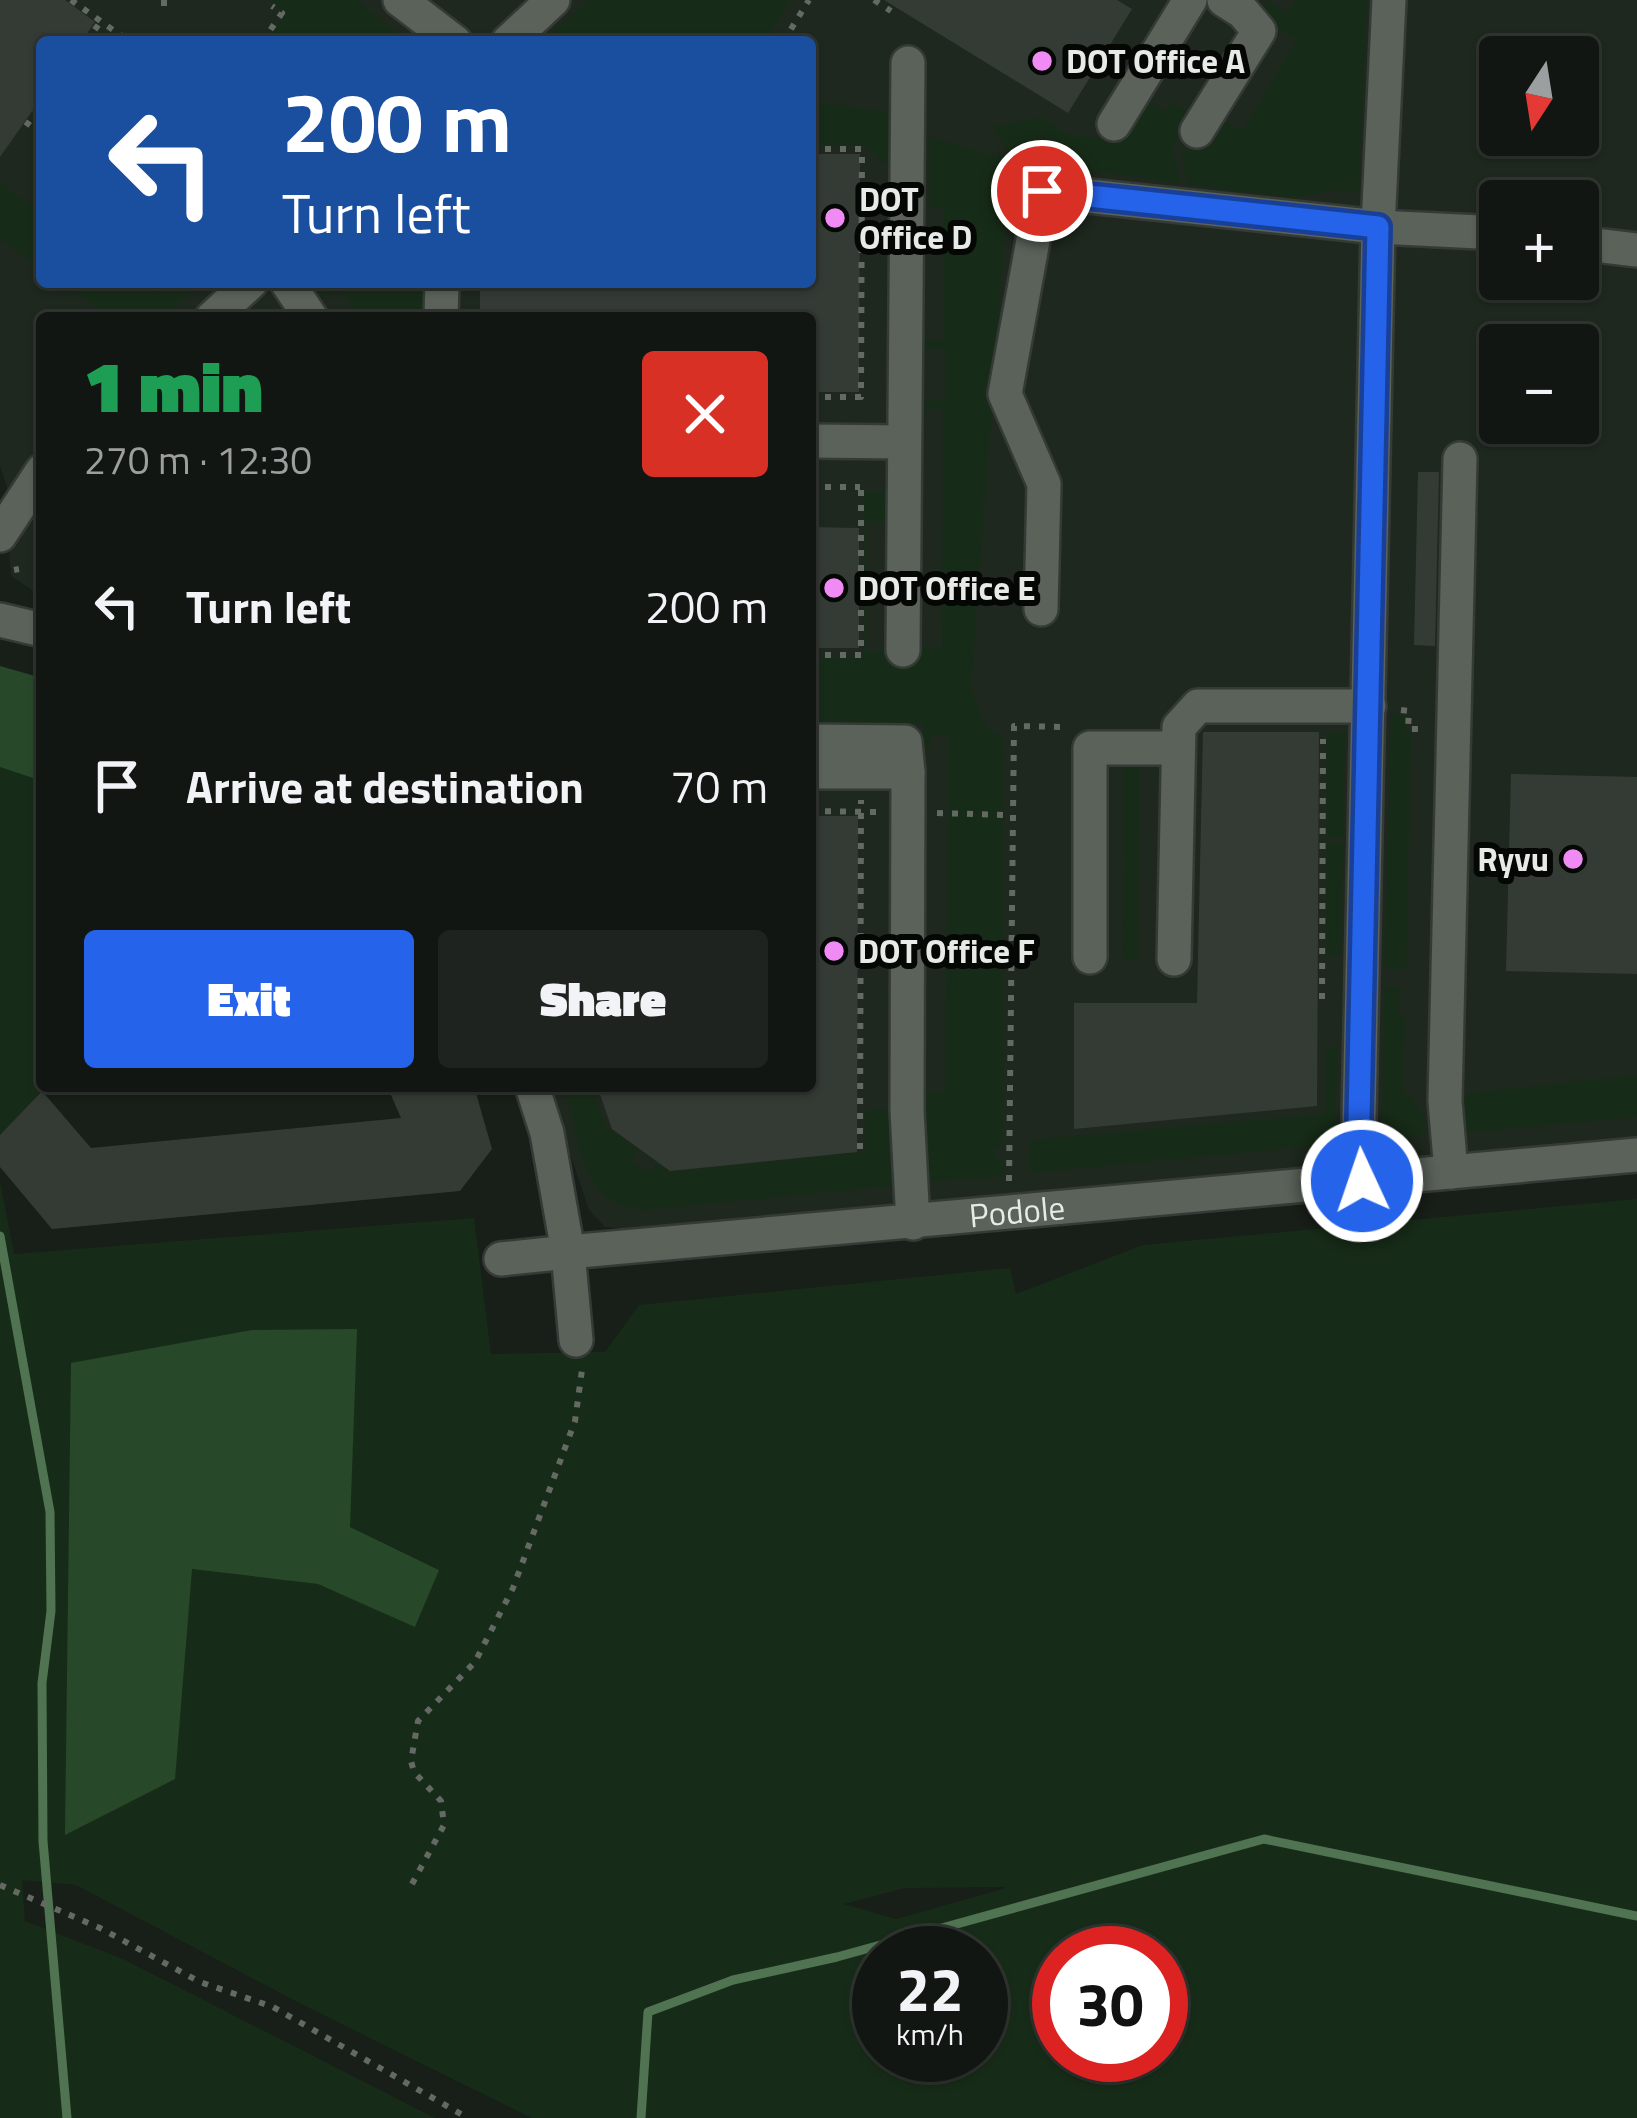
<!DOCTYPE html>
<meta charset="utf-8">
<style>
:root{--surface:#121612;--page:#1f2320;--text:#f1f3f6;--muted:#9c9f9f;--line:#313532;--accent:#2563eb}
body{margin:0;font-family:"Titillium Web",sans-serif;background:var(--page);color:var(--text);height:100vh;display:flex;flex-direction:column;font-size:45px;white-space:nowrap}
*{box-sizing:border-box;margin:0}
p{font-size:39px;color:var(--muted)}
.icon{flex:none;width:66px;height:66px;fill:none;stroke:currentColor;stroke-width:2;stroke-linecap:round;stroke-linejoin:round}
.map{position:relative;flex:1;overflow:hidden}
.panel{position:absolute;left:36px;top:312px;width:780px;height:780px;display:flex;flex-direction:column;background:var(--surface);border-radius:12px;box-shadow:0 3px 9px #0004,0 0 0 3px var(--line)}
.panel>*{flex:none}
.banner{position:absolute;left:36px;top:36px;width:780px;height:252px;border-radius:12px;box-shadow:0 3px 9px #0004,0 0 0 3px var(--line);background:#1a4fa0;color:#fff;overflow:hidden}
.needle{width:78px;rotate:192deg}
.controls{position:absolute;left:1479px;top:36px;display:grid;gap:24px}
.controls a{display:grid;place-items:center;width:120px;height:120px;border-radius:12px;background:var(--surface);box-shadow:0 3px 9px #0004,0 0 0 3px var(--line);font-size:60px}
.speed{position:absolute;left:852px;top:1926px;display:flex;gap:24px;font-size:60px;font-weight:700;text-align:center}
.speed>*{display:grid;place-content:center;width:156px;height:156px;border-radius:50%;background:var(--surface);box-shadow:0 3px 9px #0004,0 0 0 3px var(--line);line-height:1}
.speed small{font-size:30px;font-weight:400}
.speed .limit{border:18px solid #d22;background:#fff;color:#111}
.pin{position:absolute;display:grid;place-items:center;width:102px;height:102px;color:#fff;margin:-51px;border:6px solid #fff;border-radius:50%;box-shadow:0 3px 12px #0007}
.me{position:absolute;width:132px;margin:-66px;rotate:357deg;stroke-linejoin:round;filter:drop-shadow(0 0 9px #0008)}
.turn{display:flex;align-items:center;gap:42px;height:252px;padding:0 48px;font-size:54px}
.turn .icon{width:156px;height:156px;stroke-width:2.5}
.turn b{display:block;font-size:84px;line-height:102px}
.round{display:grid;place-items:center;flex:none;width:126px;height:126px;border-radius:12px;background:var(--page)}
.headline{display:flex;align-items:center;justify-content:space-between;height:204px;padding:0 48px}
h1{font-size:72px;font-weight:800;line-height:90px;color:#1e9e55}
.button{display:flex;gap:24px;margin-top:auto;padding:24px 48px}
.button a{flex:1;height:138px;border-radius:12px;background:var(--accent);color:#fff;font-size:48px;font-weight:800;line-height:138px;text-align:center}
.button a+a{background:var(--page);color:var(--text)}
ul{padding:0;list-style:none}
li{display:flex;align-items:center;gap:36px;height:180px;padding:0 48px}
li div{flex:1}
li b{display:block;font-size:45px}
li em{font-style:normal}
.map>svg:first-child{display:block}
.built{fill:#1e281e;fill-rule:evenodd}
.green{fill:#172c18;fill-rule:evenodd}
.forest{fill:#284929}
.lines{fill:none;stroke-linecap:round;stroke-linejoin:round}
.stream{stroke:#507351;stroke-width:9}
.building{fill:#343b34}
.minor-casing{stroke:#363a36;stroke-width:38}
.path{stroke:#646964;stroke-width:6;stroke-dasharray:6 9;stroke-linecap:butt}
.minor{stroke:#5a625a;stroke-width:33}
.route-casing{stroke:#184099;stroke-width:30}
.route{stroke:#2563eb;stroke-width:21}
.poi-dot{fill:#f08bf6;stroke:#050705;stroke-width:4.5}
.labels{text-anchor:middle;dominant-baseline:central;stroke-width:12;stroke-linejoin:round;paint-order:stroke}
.poi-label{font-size:33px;font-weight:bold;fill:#e7ebe7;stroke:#050705;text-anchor:start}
.street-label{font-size:33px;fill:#e7ebe7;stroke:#050705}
</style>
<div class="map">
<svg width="1637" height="2118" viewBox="0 0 1637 2118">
<rect width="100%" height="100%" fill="#181e18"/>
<!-- built -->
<path class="built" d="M 0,0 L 1637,0 L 1637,1143 L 659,1231 L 605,1227 L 589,1210 L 547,1086 L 810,1086 L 810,318 L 42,318 L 42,597 L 11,576 L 9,549 L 18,518 L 0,467 ZM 42,42 L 810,42 L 810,282 L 42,282 ZM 1500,57 L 1578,57 L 1578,135 L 1500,135 ZM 1500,201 L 1578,201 L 1578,279 L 1500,279 ZM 1500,345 L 1578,345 L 1578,423 L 1500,423 Z"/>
<!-- green -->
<g class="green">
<path d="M 269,0 L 357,0 L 408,42 L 270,42 L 267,40 L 286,13 Z"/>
<path d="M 588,0 L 790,0 L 764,42 L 543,42 Z"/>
<path d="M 1295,0 L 1367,0 L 1358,191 L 1333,190 L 1294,198 L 1188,184 L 1181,150 L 1193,130 L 1220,119 L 1242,131 L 1297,40 L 1270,22 L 1264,12 L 1266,1 L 1287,13 Z"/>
<path d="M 1145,100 L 1165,112 L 1171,102 L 1192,115 L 1172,147 L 1181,183 L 1014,160 L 992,127 L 1040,117 L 1068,134 L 1120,141 Z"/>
<path d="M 810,101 L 894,113 L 894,172 L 865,146 L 810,145 Z"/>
<path d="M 930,137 L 1010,160 L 971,688 L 986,727 L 1004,738 L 1003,1109 L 1001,1147 L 989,1148 L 995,1150 L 995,1159 L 1003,1159 L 1003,1176 L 929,1182 L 921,1093 L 945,1092 L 949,736 L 931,736 L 930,748 L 924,748 L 923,723 L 810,723 L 810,658 L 863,658 L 864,492 L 890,492 L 890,521 L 865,521 L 865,652 L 889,652 L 890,664 L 915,664 L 918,648 L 942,648 L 943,409 L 919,408 L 919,401 L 945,400 L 945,349 L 919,348 L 918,340 L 943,339 L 943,209 L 929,208 Z"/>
<path d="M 0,184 L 42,213 L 42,269 L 0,239 Z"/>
<path d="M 61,282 L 139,282 L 158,295 L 174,282 L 201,282 L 163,318 L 111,318 Z"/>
<path d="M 306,282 L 425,282 L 424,318 L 359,318 L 339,287 L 318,299 Z"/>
<path d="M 1391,713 L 1406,713 L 1406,730 L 1411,731 L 1406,970 L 1385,969 Z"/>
<path d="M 1326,732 L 1345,732 L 1343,837 L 1326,837 Z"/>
<path d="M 1124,762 L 1139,763 L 1138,960 L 1123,960 Z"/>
<path d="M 0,767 L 42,781 L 42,1086 L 46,1086 L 0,1135 Z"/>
<path d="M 1326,844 L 1343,844 L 1340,956 L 1326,956 Z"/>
<path d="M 1385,987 L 1399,987 L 1398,1015 L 1405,1016 L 1403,1090 L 1424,1113 L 1426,1136 L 1390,1138 L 1382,1131 Z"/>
<path d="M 1326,1047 L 1338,1047 L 1334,1144 L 1030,1173 L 1030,1140 L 1325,1114 Z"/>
<path d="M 1637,1075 L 1637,1117 L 1461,1133 L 1460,1104 L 1470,1093 Z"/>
<path d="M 564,1086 L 588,1086 L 607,1128 L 638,1150 L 632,1161 L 651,1173 L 657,1164 L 670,1172 L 865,1152 L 866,1110 L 892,1110 L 893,1186 L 642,1210 C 577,1204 580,1137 564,1086 Z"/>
<path d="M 0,1181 L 14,1254 L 474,1218 L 491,1354 L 605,1352 L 639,1305 L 1010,1268 L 1016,1294 L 1143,1245 L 1637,1199 L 1637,2118 L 532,2118 L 303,2005 L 76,1885 L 22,1880 L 25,1921 L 123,1959 L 435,2118 L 0,2118 ZM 350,1527 L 438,1569 L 416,1626 L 318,1584 L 192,1569 ZM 904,1888 L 1005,1887 L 1006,1888 L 896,1919 L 844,1904 ZM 879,1953 L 981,1953 L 981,2055 L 879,2055 ZM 1059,1953 L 1161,1953 L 1161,2055 L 1059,2055 Z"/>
</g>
<!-- forest -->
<g class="forest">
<path d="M 0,666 L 42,678 L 42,781 L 0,767 Z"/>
<path d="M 357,1329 L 350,1527 L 439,1570 L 415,1627 L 318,1584 L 192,1569 L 175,1779 L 65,1835 L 71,1363 L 252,1330 Z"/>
</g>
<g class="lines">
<!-- stream -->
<g class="stream">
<path d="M 0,1236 L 50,1512 L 51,1611 L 42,1683 L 43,1841 L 67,2118"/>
<path d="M 641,2118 L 648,2012 L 733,1980 L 837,1957 L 1264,1839 L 1637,1916"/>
</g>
</g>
<!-- building -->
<g class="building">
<path d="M 0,0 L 65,0 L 95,22 L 81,42 L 42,42 L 42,97 L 0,157 Z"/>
<path d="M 884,0 L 1117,0 L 1132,9 L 1068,113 Z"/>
<path d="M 810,154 L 860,154 L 859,392 L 810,392 L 810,318 L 601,314 L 601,318 L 480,318 L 480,282 L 810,282 Z"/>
<path d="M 1418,472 L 1439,472 L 1435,646 L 1414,645 Z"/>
<path d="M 810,527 L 859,528 L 859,648 L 810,648 Z"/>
<path d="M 1203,732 L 1319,732 L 1317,1106 L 1074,1129 L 1074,1003 L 1197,1003 Z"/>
<path d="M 1511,774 L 1637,777 L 1637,974 L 1506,971 Z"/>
<path d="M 810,816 L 858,816 L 857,1152 L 670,1171 L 612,1129 L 597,1086 L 810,1086 Z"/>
<path d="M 387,1086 L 474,1086 L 492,1149 L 460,1191 L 52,1229 L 0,1167 L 0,1135 L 42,1091 L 91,1148 L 401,1118 Z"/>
</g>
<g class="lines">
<defs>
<g id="minor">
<path d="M 400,0 L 455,42"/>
<path d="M 508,42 L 553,0"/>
<path d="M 1114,124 L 1190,0"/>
<path d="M 1197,131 L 1259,31 L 1243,12 L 1224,0"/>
<path d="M 1578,243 L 1637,250"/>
<path d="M 287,282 L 311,318"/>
<path d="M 212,318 L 251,282"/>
<path d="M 441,318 L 442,282"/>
<path d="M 810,441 L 904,442"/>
<path d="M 0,535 L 42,471"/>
<path d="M 1041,609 L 1044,484 L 1005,394 L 1042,191 L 1378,227 L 1500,233"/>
<path d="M 0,620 L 42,630"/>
<path d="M 903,650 L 908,63"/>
<path d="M 810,741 L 905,742 L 908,772"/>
<path d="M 810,772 L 908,772 L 907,1110 L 913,1223"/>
<path d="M 1090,957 L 1090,748 L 1177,748"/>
<path d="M 1174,959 L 1179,727 L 1198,706 L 1369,706"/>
<path id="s1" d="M 532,1086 L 547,1133 L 568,1252 L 1637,1155"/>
<path d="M 1451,1172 L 1445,1101 L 1460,459"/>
<path d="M 1362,1181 L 1359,1118 L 1378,227 L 1389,0"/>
<path d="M 501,1259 L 568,1252 L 576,1340"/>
</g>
</defs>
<!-- minor casing -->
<use href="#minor" class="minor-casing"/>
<!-- path -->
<g class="path">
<path d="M 71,0 L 130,42"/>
<path d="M 164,0 L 164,13"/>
<path d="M 874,0 L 891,11"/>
<path d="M 86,42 L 101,21"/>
<path d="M 262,42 L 282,13 L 272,6"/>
<path d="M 783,42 L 809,0"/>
<path d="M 26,126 L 42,104"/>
<path d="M 810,149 L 862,149 L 861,397 L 810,397"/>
<path d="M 810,487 L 860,487"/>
<path d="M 14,570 L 19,569"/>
<path d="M 810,655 L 861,655 L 861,487"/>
<path d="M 1401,710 L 1409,711 L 1408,729 L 1423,729"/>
<path d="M 810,811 L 876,812"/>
<path d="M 937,813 L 1006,815"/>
<path d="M 1322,999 L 1323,739"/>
<path d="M 860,1149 L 861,800"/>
<path d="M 1009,1181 L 1014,726 L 1066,727"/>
<path d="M 412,1884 L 444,1825 L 441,1801 L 414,1772 L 411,1761 L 418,1721 L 475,1662 L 513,1588 L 575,1421 L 582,1370"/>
<path d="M 0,1885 L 100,1928 L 200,1982 L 273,2007 L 468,2118"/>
</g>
<!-- minor -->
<use href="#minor" class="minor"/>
</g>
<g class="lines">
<defs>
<path id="route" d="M 1042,191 L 1378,227 L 1359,1118 L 1362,1181"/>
</defs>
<!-- route casing -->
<use href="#route" class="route-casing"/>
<!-- route -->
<use href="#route" class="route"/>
</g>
<!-- markers -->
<g class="poi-dot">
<circle cx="1042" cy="61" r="12"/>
<circle cx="835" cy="218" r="12"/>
<circle cx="834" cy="588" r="12"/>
<circle cx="1573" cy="859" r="12"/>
<circle cx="834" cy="951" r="12"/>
</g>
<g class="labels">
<!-- poi labels -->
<g class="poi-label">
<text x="1066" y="61">DOT Office A</text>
<text x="859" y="199">DOT<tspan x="859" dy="38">Office D</tspan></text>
<text x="858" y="588">DOT Office E</text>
<text x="1549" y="859" text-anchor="end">Ryvu</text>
<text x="858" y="951">DOT Office F</text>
</g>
<!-- street labels -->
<g class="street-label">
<text stroke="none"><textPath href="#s1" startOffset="621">Podole</textPath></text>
</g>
</g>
</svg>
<div class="controls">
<a><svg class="needle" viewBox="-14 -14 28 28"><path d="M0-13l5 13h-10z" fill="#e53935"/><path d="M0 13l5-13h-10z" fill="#9c9f9f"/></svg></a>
<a>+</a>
<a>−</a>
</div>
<div class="speed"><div>22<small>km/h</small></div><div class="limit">30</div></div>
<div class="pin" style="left:1042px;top:191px;background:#d93025"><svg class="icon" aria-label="arrive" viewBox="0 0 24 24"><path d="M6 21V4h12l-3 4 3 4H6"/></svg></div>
<svg class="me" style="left:1362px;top:1181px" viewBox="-20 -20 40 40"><circle r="17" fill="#2563eb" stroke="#fff" stroke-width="3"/><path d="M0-11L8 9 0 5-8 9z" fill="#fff"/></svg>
<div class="banner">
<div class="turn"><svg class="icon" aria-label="left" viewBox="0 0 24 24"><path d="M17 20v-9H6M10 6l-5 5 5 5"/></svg><div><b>200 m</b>Turn left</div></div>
</div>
<section class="panel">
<div class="headline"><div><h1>1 min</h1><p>270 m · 12:30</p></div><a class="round" style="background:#d93025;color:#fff"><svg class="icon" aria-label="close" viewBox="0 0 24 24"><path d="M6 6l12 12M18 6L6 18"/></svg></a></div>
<ul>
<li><svg class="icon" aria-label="left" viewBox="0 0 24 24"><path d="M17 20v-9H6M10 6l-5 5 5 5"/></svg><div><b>Turn left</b></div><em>200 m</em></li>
<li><svg class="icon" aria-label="arrive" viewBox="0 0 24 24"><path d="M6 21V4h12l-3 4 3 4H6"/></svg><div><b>Arrive at destination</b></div><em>70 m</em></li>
</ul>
<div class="button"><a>Exit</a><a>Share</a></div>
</section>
</div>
